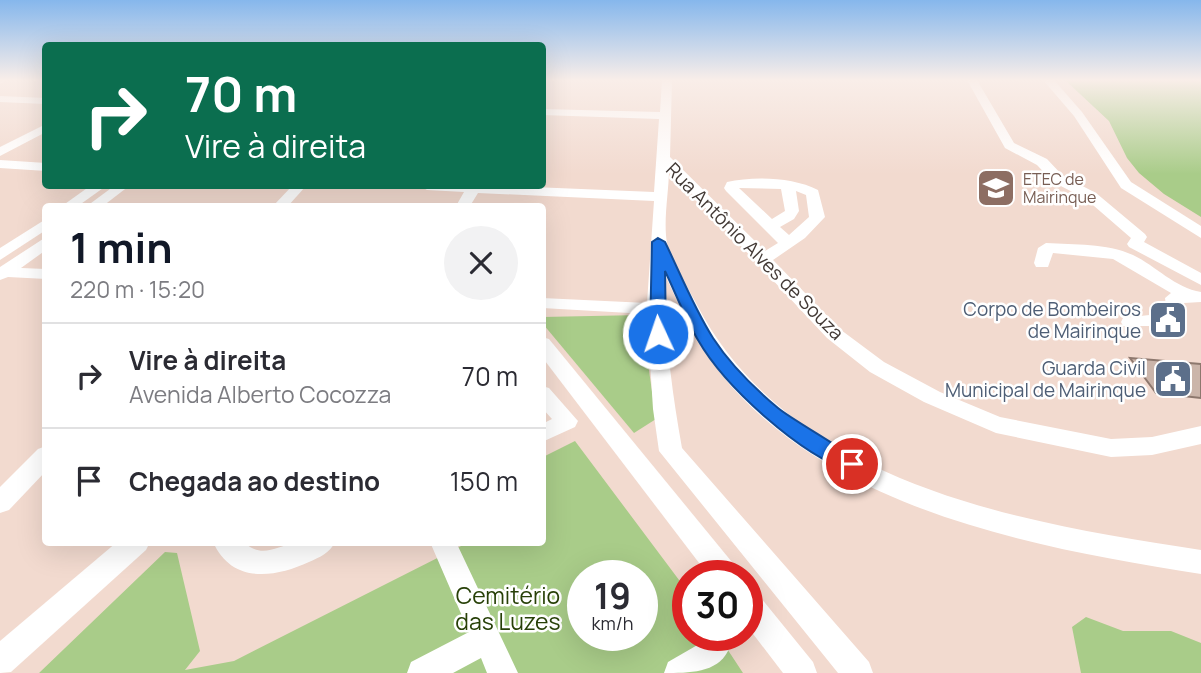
<!DOCTYPE html>
<html lang="pt">
<meta charset="utf-8">
<style>
:root{--surface:#fff;--page:#f2f2f3;--text:#2b2b33;--muted:#7c7c81;--line:#e1e1e2;--accent:#111827}
body{margin:0;font-family:Manrope,sans-serif;background:var(--page);color:var(--text);height:100vh;display:flex;flex-direction:column;font-size:26px;white-space:nowrap}
*{box-sizing:border-box;margin:0}
p{font-size:23px;color:var(--muted)}
.icon{flex:none;width:38px;height:38px;fill:none;stroke:currentColor;stroke-width:2;stroke-linecap:round;stroke-linejoin:round}
.map{position:relative;flex:1;overflow:hidden}
.details{position:absolute;left:42px;top:203px;width:504px;height:343px;display:flex;flex-direction:column;background:var(--surface);border-radius:7px;box-shadow:0 7px 28px #0002}
.details>*{flex:none}
.guide{position:absolute;left:42px;top:42px;width:504px;height:147px;border-radius:7px;box-shadow:0 7px 28px #0002;background:#0b6e4f;color:#fff;overflow:hidden}
.speed{position:absolute;left:567px;top:560px;display:flex;gap:14px;font-size:35px;font-weight:700;text-align:center}
.speed>*{display:grid;place-content:center;width:91px;height:91px;border-radius:50%;background:var(--surface);box-shadow:0 7px 28px #0002;line-height:1}
.speed small{font-size:18px;font-weight:400}
.speed .limit{border:10px solid #d22;background:#fff;color:#111}
.pin{position:absolute;display:grid;place-items:center;width:60px;height:60px;color:#fff;margin:-30px;border:4px solid #fff;border-radius:50%;box-shadow:0 2px 7px #0007}
.me{position:absolute;width:77px;margin:-38px;rotate:357deg;stroke-linejoin:round;filter:drop-shadow(0 0 5px #0008)}
.turn{display:flex;align-items:center;gap:24px;height:147px;padding:0 28px;font-size:32px}
.turn .icon{width:91px;height:91px;stroke-width:2.5}
.turn b{display:block;font-size:49px;line-height:60px}
.round{display:grid;place-items:center;flex:none;width:74px;height:74px;border-radius:37px;background:var(--page)}
.headline{display:flex;align-items:center;justify-content:space-between;height:119px;padding:0 28px}
h1{font-size:42px;font-weight:700;line-height:52px;color:var(--accent)}
ul{padding:0;list-style:none}
li{display:flex;align-items:center;gap:21px;height:105px;padding:0 28px;border-top:2px solid var(--line)}
li div{flex:1}
li b{display:block;font-size:26px}
li em{font-style:normal}
.map>svg:first-child{display:block}
.green{fill:#a9cc89;fill-rule:evenodd}
.building{fill:#cbb5aa;stroke:#8d786e;stroke-width:2}
.lines{fill:none;stroke-linecap:round;stroke-linejoin:round}
.minor{fill:#fff;fill-rule:evenodd}
.route{fill:#1a73e8;stroke:#114b97;stroke-width:2}
.labels{text-anchor:middle;dominant-baseline:central;stroke-width:5;stroke-linejoin:round;paint-order:stroke}
.far-education-label{font-size:16px;fill:#785e54;stroke:#fff;text-anchor:start}
.street-label{font-size:19px;fill:#423935;stroke:#fff}
.service-label{font-size:19px;fill:#4e5e75;stroke:#fff;text-anchor:end}
.near-park-label{font-size:23px;fill:#274007;stroke:#fff}
</style>
<div class="map">
<svg width="1201" height="673" viewBox="0 0 1201 673">
<rect width="100%" height="100%" fill="#f2dacf"/>
<!-- green -->
<g class="green">
<path d="M 1065,80 L 1201,80 L 1201,217 L 1164,194 L 1139,173 L 1127,158 L 1109,121 Z"/>
<path d="M 641,315 L 656,419 L 634,433 L 543,324 L 542,317 Z"/>
<path d="M 575,441 L 688,592 L 688,635 L 718,635 L 743,673 L 39,673 L 165,552 L 177,553 L 200,651 L 185,670 L 234,661 L 467,543 L 542,542 L 543,457 ZM 583,576 L 642,576 L 642,635 L 583,635 Z"/>
<path d="M 1086,617 L 1123,631 L 1171,631 L 1201,643 L 1201,673 L 1081,673 L 1072,627 Z"/>
</g>
<!-- building -->
<path class="building" d="M 1130,358 L 1201,364 L 1201,398 L 1156,393 Z"/>
<g class="lines">
<!-- minor -->
<g class="minor">
<path d="M 0,80 L 7,80 L 0,84 Z"/>
<path d="M 662,80 L 672,80 L 670,157 L 765,251 L 778,243 L 726,191 L 724,188 L 727,182 C 754,176 793,177 818,190 L 825,217 L 805,238 L 773,260 L 841,330 L 884,362 L 940,392 L 1000,417 L 1111,439 L 1152,437 L 1201,426 L 1201,444 L 1152,455 L 1111,457 L 996,433 L 924,402 L 870,372 L 827,338 L 669,169 C 669,192 663,220 667,243 C 670,260 689,289 697,305 C 790,484 1021,523 1201,550 L 1201,574 C 1042,549 844,513 731,386 C 703,354 684,316 666,277 C 664,334 672,392 682,448 L 869,662 L 873,673 L 838,673 L 659,451 L 653,409 L 647,314 L 542,308 L 542,298 L 647,303 L 654,201 L 478,193 L 470,206 L 456,206 L 464,192 L 427,190 L 420,186 L 507,186 L 654,192 L 659,119 L 542,115 L 542,109 L 660,112 ZM 739,188 L 781,189 L 785,211 L 772,219 ZM 796,191 L 806,195 L 809,217 L 789,235 L 780,227 L 794,219 L 799,211 Z"/>
<path d="M 967,80 L 977,80 L 1014,143 L 1047,159 L 1063,176 L 1096,193 L 1145,234 L 1147,237 L 1144,242 L 1201,273 L 1201,285 L 1129,247 L 1127,244 L 1131,238 L 1086,199 L 1053,182 L 1037,165 L 1005,148 Z"/>
<path d="M 1043,80 L 1054,80 L 1082,112 L 1131,182 L 1201,226 L 1201,238 L 1121,188 L 1074,116 Z"/>
<path d="M 0,96 L 46,98 L 46,104 L 0,102 Z"/>
<path d="M 46,124 L 46,132 L 0,156 L 0,147 Z"/>
<path d="M 0,160 L 46,163 L 46,171 L 0,168 Z"/>
<path d="M 90,186 L 106,186 L 78,206 L 62,206 Z"/>
<path d="M 114,186 L 129,186 L 103,206 L 87,206 Z"/>
<path d="M 292,186 L 306,186 L 288,206 L 273,206 Z"/>
<path d="M 46,219 L 46,230 L 0,260 L 0,248 Z"/>
<path d="M 46,237 L 46,250 L 21,268 L 46,269 L 46,279 L 8,277 L 0,280 L 0,267 Z"/>
<path d="M 1046,243 C 1075,245 1106,243 1133,255 C 1156,266 1175,288 1201,292 L 1201,302 L 1184,303 L 1186,316 L 1184,320 L 1162,326 L 1123,326 L 1121,322 L 1123,318 L 1167,313 L 1165,298 L 1171,293 L 1113,259 L 1053,253 L 1048,267 L 1036,267 L 1034,263 L 1038,248 Z"/>
<path d="M 542,337 L 549,339 L 736,567 L 740,576 L 709,576 L 542,357 Z"/>
<path d="M 542,386 L 549,388 L 578,421 L 575,427 L 542,442 L 542,424 L 552,419 L 542,408 Z"/>
<path d="M 46,446 L 46,471 L 9,510 L 0,513 L 0,487 L 38,449 Z"/>
<path d="M 117,542 L 150,542 L 146,550 L 11,672 L 0,673 L 0,641 Z"/>
<path d="M 213,542 L 244,542 C 261,559 276,547 296,542 C 308,540 323,542 335,542 C 330,553 320,557 309,562 C 274,578 232,584 213,542 Z"/>
<path d="M 430,542 L 456,542 L 518,673 L 487,673 L 481,658 L 453,673 L 407,673 L 411,662 L 469,632 Z"/>
<path d="M 747,590 L 757,593 L 813,662 L 817,673 L 783,673 L 747,626 Z"/>
<path d="M 713,636 L 724,640 L 728,651 C 717,673 689,673 664,673 L 668,662 Z"/>
</g>
</g>
<!-- sky -->
<linearGradient id="sky" x2="0" y2="1"><stop stop-color="#86b7ec"/><stop offset="0.46" stop-color="#f9eee9"/><stop offset="1" stop-color="#f9eee9" stop-opacity="0"/></linearGradient>
<rect width="1201" height="174" fill="url(#sky)"/>
<!-- route -->
<path class="route" d="M 658,238 L 665,242 C 680,273 694,308 713,338 C 730,364 754,388 778,408 C 792,420 857,456 861,464 L 858,470 L 852,472 C 800,455 725,387 698,340 C 685,318 676,294 665,271 L 666,334 L 658,339 L 652,337 L 650,334 L 652,242 Z"/>
<!-- icons -->
<defs>
<symbol id="university-square" viewBox="-11 -11 22 22"><rect x="-9" y="-9" width="18" height="18" rx="4" fill="#8d6e63" stroke="#fff"/><path d="M0-5L7-2L0 1L-7-2ZM-4 1L0 2.5L4 1V4Q0 6-4 4Z" fill="#fff"/></symbol>
<symbol id="civic-square" viewBox="-11 -11 22 22"><rect x="-9" y="-9" width="18" height="18" rx="4" fill="#5c6f8a" stroke="#fff"/><path d="M-.6-6.5H3V-4.5H.6V-3L4-1V1h2V6H-6V1h2V-1L-.6-3ZM-1.2 2.5V6h2.4V2.5Z" fill="#fff"/></symbol>
</defs>
<g fill-rule="evenodd">
<use href="#university-square" x="974" y="166" width="44" height="44"/>
<use href="#civic-square" x="1146" y="298" width="44" height="44"/>
<use href="#civic-square" x="1151" y="357" width="44" height="44"/>
</g>
<g class="labels">
<!-- far-education labels -->
<g class="far-education-label">
<text x="1023" y="179">ETEC de<tspan x="1023" dy="18">Mairinque</tspan></text>
</g>
<!-- street labels -->
<g class="street-label">
<text transform="translate(755 251) rotate(45)">Rua Antônio Alves de Souza</text>
</g>
<!-- service labels -->
<g class="service-label">
<text x="1141" y="309">Corpo de Bombeiros<tspan x="1141" dy="22">de Mairinque</tspan></text>
<text x="1146" y="368">Guarda Civil<tspan x="1146" dy="22">Municipal de Mairinque</tspan></text>
</g>
<!-- near-park labels -->
<g class="near-park-label">
<text x="508" y="595">Cemitério<tspan x="508" dy="26">das Luzes</tspan></text>
</g>
</g>
</svg>
<div class="speed"><div>19<small>km/h</small></div><div class="limit">30</div></div>
<div class="pin" style="left:852px;top:464px;background:#d93025"><svg class="icon" aria-label="arrive" viewBox="0 0 24 24"><path d="M6 21V4h12l-3 4 3 4H6"/></svg></div>
<svg class="me" style="left:658px;top:334px" viewBox="-20 -20 40 40"><circle r="17" fill="#1a73e8" stroke="#fff" stroke-width="3"/><path d="M0-11L8 9 0 5-8 9z" fill="#fff"/></svg>
<div class="guide">
<div class="turn"><svg class="icon" aria-label="right" viewBox="0 0 24 24"><path d="M7 20v-9h11M14 6l5 5-5 5"/></svg><div><b>70 m</b>Vire à direita</div></div>
</div>
<section class="details">
<div class="headline"><div><h1>1 min</h1><p>220 m · 15:20</p></div><a class="round"><svg class="icon" aria-label="close" viewBox="0 0 24 24"><path d="M6 6l12 12M18 6L6 18"/></svg></a></div>
<ul>
<li><svg class="icon" aria-label="right" viewBox="0 0 24 24"><path d="M7 20v-9h11M14 6l5 5-5 5"/></svg><div><b>Vire à direita</b><p>Avenida Alberto Cocozza</p></div><em>70 m</em></li>
<li><svg class="icon" aria-label="arrive" viewBox="0 0 24 24"><path d="M6 21V4h12l-3 4 3 4H6"/></svg><div><b>Chegada ao destino</b></div><em>150 m</em></li>
</ul>
</section>
</div>
